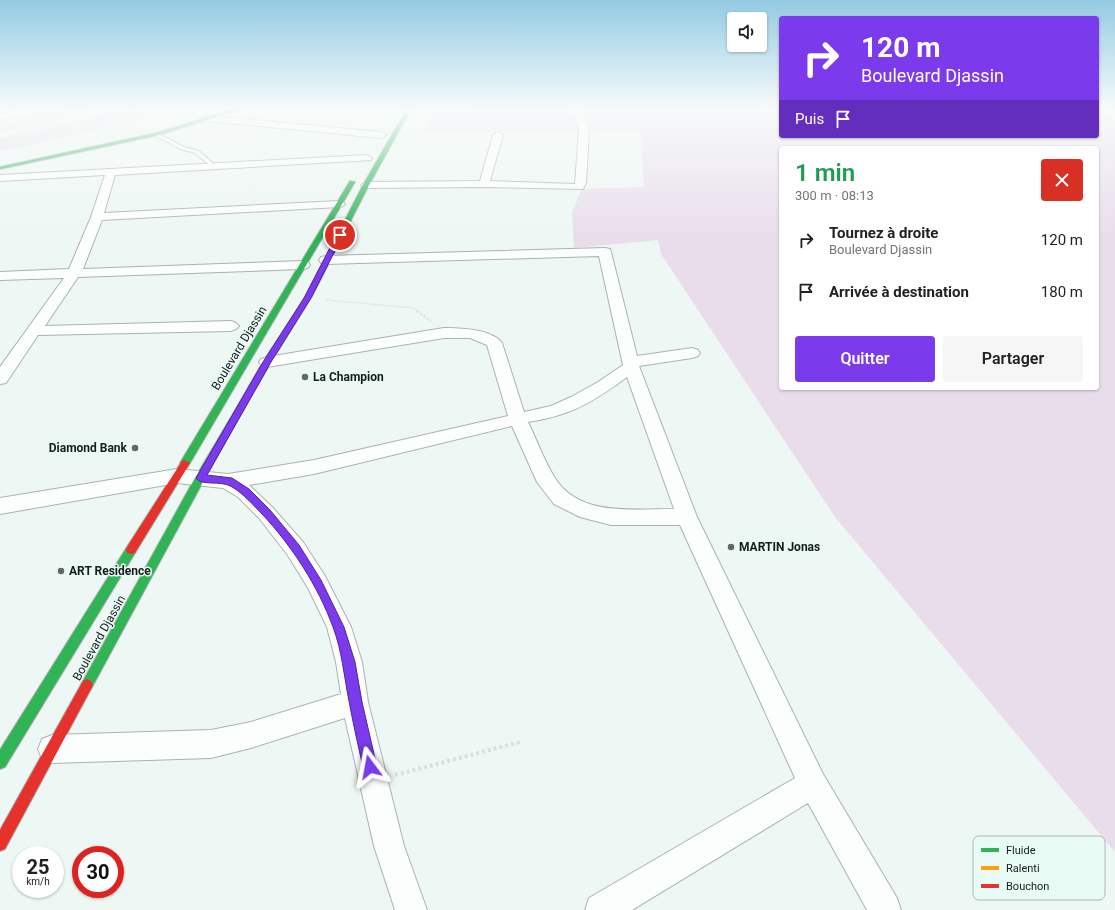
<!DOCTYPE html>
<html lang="fr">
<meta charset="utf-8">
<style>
:root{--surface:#fff;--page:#f6f6f6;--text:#202124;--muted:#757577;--accent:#7c3aed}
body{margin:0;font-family:Roboto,sans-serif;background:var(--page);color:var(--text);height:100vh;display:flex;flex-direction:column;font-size:15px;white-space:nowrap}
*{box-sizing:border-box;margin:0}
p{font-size:13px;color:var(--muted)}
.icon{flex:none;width:22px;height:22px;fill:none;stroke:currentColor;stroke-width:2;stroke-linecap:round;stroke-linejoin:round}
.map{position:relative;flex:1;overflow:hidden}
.side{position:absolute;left:779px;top:146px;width:320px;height:244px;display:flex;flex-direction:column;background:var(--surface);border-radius:4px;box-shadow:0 1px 3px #0004}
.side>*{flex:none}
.banner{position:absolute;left:779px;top:16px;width:320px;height:122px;border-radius:4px;box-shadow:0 1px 3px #0004;background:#7c3aed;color:#fff;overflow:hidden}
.tools{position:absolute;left:727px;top:12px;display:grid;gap:8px}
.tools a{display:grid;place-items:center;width:40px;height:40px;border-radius:4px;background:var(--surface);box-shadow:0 1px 3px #0004;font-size:20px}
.speed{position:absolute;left:12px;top:846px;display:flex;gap:8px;font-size:20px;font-weight:700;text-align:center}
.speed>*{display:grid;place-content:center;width:52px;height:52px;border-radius:50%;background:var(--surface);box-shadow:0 1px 3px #0004;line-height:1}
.speed small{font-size:10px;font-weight:400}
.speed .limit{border:6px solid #d22;background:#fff;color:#111}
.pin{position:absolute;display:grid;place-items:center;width:34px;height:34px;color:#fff;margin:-17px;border:2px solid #fff;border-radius:50%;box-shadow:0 1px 4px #0007}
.me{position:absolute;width:44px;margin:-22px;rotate:347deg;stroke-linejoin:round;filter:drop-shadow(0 0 3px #0008)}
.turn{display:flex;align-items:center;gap:14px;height:84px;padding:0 16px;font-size:18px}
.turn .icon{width:52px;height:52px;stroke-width:2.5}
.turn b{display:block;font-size:28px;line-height:34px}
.then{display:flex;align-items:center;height:38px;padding:0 16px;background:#0003;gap:8px;font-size:15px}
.round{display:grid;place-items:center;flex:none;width:42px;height:42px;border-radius:4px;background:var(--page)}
.summary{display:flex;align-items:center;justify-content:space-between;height:68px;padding:0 16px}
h1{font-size:24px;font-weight:600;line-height:30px;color:#1e9e55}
.action{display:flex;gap:8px;margin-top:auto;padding:8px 16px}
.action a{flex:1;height:46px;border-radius:4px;background:var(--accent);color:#fff;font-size:16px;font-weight:600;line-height:46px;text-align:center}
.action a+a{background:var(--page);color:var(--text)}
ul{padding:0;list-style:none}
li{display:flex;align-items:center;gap:12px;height:52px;padding:0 16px}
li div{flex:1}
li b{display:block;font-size:15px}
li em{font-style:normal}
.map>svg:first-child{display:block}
.green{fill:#e9ddec;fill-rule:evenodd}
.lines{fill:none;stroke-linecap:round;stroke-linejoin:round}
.lane-casing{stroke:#aab2b0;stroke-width:2}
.street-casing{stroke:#aab2b0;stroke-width:2}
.fast-casing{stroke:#aab2b0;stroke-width:2}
.slow-casing{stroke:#aab2b0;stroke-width:2}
.jam-casing{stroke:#aab2b0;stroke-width:2}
.path-far2{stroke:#dadedc;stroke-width:1.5;stroke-dasharray:1 1;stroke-linecap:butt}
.path-far1{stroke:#dadedc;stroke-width:2;stroke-dasharray:2 2;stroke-linecap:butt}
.path{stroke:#dadedc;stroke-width:4;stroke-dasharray:3 3;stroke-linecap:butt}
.lane{fill:#fcfefd;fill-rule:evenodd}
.street{fill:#fcfefd;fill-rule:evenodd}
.fast{fill:#30b455;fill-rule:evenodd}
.slow{fill:#ff9f0a;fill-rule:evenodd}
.jam{fill:#e5322d;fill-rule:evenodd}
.route{fill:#7c3aed;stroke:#51269a}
.poi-dot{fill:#616966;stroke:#e9fbf5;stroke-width:1.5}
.labels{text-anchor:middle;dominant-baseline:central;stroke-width:3;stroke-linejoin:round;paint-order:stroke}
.street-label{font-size:12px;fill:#161c1a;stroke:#e9fbf5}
.poi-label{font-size:12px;font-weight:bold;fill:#161c1a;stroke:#e9fbf5;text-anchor:start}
.key{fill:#e9fbf5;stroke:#aab8b3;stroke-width:1}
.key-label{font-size:11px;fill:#161c1a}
</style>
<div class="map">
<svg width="1115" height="910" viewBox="0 0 1115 910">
<rect width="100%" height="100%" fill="#edf7f4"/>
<!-- green -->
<g class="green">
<path d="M 72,109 L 104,109 L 0,132 L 0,124 Z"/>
<path d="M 128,109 L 137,109 L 151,116 L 0,152 L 0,138 Z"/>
<path d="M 502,109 L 781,109 L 781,136 L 1097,136 L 1097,109 L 1115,118 L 1115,852 L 835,517 L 661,254 L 658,240 L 574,248 L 572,212 L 582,189 L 644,187 L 640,131 L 422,133 L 432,113 ZM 781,148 L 1097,148 L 1097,388 L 781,388 Z"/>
</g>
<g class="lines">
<defs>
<path id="lane" d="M 157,133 L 184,147 L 199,151 L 216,166 L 212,167 L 195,153 L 180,149 L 155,135 Z"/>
<g id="street">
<path d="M 28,109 L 47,109 L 43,112 L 0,120 L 0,114 Z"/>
<path d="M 575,109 L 584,109 L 582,111 L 589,131 L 586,183 L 583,189 L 484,187 L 366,188 L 361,185 L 366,182 L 480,181 L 493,135 L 498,132 L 503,135 L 490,181 L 575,184 L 579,131 L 574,111 Z"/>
<path d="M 210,116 L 381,132 L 386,135 L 381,138 L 207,121 L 206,119 L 207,117 Z"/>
<path d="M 367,155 L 372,158 L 371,160 L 115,175 L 104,213 L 339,201 L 343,202 L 345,204 L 343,206 L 339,207 L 102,220 L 83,269 L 303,261 L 308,262 L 310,265 L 308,268 L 303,269 L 78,277 L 45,326 L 231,321 L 236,323 L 239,326 L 236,329 L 231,331 L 38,335 L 6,383 L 0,384 L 0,367 L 64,278 L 0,280 L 0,272 L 69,269 L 91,217 L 105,175 L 0,181 L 0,175 Z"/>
<path d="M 605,248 L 610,249 L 611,252 L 637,356 L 692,348 L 698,350 L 700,353 L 698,356 L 692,358 L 639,366 L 697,517 L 823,774 L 897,898 L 901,910 L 867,910 L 808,803 L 632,910 L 585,910 L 589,898 L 795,778 L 680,525 L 611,525 L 580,517 L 554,504 L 537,482 L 512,426 L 314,474 L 249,485 L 273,508 L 303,542 L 325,576 L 351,627 L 362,662 L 368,702 L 404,846 L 427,910 L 395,910 L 374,846 L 345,718 L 251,748 L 211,758 L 52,763 L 42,759 L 38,749 L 42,739 L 52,735 L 211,730 L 251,722 L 341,694 L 336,662 L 327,627 L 308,588 L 287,554 L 259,518 L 238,497 L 223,488 L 177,483 L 0,514 L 0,498 L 177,469 L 228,474 L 314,460 L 508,416 L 487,345 L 470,338 L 444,338 L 267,367 L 261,365 L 259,362 L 261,359 L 267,357 L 444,328 C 460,328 492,329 502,343 L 524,412 L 551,406 L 571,397 L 598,382 L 623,365 L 599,256 L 326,264 L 321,263 L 319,260 L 321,257 L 326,256 ZM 627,377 L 674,509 C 634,509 579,517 555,478 C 544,461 537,440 528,422 C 539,420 551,418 562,414 C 585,407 607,392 627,377 Z"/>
</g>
<g id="fast">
<path d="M 234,109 L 241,109 L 159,135 L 0,169 L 0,167 L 156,133 Z"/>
<path d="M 407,109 L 411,109 L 369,185 L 312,296 L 311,297 L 307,297 L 306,296 L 363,185 Z"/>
<path d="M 350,181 L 355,182 L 190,463 L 185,466 L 182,465 L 180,463 Z"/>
<path d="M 237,411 L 241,414 L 205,478 L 91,689 L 87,691 L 83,689 L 81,685 L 83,681 L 195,478 L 233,414 Z"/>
<path d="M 131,546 L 135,547 L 136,550 L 135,553 L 5,767 L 0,769 L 0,750 L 127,547 Z"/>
</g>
<path id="slow" d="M 309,294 L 312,296 L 271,362 L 241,414 L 237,417 L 234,416 L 233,414 L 263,362 L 306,296 Z"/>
<g id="jam">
<path d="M 185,460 L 190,463 L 135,553 L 131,554 L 127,553 L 126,550 L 127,547 L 182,461 Z"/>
<path d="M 87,679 L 91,681 L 93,685 L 91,689 L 5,849 L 0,851 L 0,830 L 83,681 Z"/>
</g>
</defs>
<!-- lane casing -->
<use href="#lane" class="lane-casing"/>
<!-- street casing -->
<use href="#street" class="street-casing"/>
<!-- fast casing -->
<use href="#fast" class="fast-casing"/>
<!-- slow casing -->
<use href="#slow" class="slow-casing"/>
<!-- jam casing -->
<use href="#jam" class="jam-casing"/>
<!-- path-far2 -->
<g class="path-far2">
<path d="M 481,109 L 517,118 L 537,118 L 564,114"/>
<path d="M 423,112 L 479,109"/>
<path d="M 500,124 L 502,109"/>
<path d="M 327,300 L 413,308 L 419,312"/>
</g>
<!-- path-far1 -->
<path class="path-far1" d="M 417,311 L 431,321"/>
<!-- path -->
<path class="path" d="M 395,775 L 520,742"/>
<!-- lane -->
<use href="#lane" class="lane"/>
<!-- street -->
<use href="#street" class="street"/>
<!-- fast -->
<use href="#fast" class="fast"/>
<!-- slow -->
<use href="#slow" class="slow"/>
<!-- jam -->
<use href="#jam" class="jam"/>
</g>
<!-- sky -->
<linearGradient id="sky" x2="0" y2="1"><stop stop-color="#93cae2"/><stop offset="0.46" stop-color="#f7fbfa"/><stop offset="1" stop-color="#f7fbfa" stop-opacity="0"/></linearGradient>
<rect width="1115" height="237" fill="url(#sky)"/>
<!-- route -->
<path class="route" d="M 337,234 L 343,235 L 311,298 L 271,362 L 207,475 L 232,478 L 249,489 L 270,510 L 299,545 L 321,580 L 344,627 L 355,662 L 362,702 L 377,767 L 375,772 L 370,774 L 365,772 L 363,767 C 358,745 353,723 349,701 C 344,676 342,651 333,627 C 318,586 292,546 262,514 C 253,505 237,486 224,484 C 217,482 200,485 196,478 L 263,362 L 304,298 Z"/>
<!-- markers -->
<g class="poi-dot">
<circle cx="305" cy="377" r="4"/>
<circle cx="135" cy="448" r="4"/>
<circle cx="731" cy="547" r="4"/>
<circle cx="61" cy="571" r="4"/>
</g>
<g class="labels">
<!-- street labels -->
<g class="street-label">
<text transform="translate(239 348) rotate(-59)">Boulevard Djassin</text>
<text transform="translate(99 638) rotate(-61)">Boulevard Djassin</text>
</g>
<!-- poi labels -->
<g class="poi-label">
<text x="313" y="377">La Champion</text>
<text x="127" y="448" text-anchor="end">Diamond Bank</text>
<text x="739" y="547">MARTIN Jonas</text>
<text x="69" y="571">ART Residence</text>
</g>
</g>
<!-- legend -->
<rect x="973" y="836" width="132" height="64" rx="6" class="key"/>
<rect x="981" y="848" width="18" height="4" fill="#30b455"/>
<rect x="981" y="866" width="18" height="4" fill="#ff9f0a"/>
<rect x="981" y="884" width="18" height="4" fill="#e5322d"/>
<g class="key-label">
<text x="1006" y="854">Fluide</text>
<text x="1006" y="872">Ralenti</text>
<text x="1006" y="890">Bouchon</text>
</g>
</svg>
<div class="tools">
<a><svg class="icon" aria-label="sound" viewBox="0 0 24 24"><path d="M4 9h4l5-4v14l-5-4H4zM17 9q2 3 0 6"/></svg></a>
</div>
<div class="speed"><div>25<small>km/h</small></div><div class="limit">30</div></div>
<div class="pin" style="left:340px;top:235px;background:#d93025"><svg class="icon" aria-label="arrive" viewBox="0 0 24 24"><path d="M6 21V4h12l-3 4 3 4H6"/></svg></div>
<svg class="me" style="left:370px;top:767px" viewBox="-20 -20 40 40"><path d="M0-17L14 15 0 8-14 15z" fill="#7c3aed" stroke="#fff" stroke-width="4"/></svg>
<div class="banner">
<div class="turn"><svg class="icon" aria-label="right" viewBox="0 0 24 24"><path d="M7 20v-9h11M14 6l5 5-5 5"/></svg><div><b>120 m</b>Boulevard Djassin</div></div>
<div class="then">Puis<svg class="icon" aria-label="arrive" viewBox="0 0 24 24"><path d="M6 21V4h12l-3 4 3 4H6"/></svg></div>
</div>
<section class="side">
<div class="summary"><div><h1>1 min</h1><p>300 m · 08:13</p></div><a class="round" style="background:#d93025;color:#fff"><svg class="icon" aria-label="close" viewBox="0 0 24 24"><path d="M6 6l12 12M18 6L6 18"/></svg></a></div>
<ul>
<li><svg class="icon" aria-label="right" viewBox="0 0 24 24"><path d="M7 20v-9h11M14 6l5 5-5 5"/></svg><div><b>Tournez à droite</b><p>Boulevard Djassin</p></div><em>120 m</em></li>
<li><svg class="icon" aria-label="arrive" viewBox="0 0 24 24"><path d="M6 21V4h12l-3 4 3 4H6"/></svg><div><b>Arrivée à destination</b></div><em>180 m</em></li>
</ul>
<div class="action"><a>Quitter</a><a>Partager</a></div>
</section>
</div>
